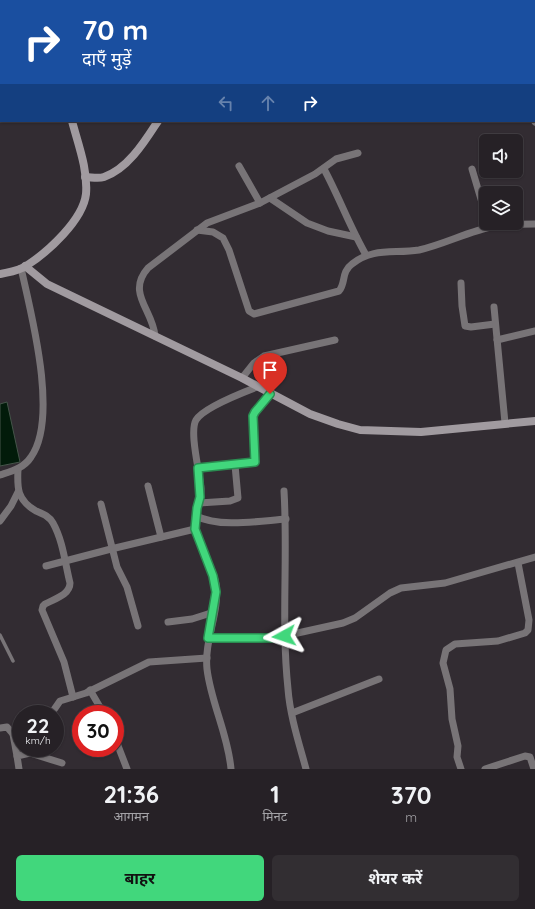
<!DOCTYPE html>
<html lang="hi">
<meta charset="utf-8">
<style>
:root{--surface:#262126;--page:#322e32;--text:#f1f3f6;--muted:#a4a3a7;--line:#423e43;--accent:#41d77c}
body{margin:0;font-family:Quicksand,"Noto Sans Devanagari",sans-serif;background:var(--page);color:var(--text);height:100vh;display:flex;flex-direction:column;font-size:15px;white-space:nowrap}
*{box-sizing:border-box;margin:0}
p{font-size:13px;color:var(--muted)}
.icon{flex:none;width:22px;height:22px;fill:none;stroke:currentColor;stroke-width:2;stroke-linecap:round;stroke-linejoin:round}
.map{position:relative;height:769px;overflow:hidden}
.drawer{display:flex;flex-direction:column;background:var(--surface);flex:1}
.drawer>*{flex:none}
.banner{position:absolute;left:0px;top:0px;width:535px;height:122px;box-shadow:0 1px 3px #0004,0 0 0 1px var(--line);background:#1a4fa0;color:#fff;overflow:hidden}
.fabs{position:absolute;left:479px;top:134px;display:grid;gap:8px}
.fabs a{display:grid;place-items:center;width:44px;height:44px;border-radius:6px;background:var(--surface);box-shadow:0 1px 3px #0004,0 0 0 1px var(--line);font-size:20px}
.speed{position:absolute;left:12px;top:705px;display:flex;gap:8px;font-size:20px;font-weight:700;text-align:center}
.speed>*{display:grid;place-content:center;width:52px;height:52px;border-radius:50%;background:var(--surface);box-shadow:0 1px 3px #0004,0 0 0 1px var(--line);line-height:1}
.speed small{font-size:10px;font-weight:400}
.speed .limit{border:6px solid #d22;background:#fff;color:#111}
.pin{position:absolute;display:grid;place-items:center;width:34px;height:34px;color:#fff;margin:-41px -17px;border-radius:50% 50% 50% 0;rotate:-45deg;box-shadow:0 0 4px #0007}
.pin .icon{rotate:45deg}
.me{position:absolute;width:44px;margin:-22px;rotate:265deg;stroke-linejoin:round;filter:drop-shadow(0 0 3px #0008)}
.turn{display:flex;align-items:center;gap:14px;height:84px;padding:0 16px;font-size:18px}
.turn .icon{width:52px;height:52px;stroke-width:2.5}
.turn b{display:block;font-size:28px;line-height:34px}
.lanes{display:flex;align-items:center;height:38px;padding:0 16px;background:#0003;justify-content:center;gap:20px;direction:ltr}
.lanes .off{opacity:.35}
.eta{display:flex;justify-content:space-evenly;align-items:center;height:68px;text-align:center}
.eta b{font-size:24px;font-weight:700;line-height:28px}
.button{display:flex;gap:8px;margin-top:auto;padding:8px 16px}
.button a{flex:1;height:46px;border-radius:6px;background:var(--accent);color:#111;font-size:16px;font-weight:700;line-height:46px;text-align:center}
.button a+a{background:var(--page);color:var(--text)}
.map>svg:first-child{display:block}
.water{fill:#021b0a;stroke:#445449}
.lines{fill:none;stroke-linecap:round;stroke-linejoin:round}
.lane{stroke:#787477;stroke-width:3.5}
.street{stroke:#787477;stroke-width:7}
.secondary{stroke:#a19ba0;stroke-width:8}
.route-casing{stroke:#2a8c51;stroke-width:10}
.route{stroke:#41d77c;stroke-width:7}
</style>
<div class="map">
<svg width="535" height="769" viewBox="0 0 535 769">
<rect width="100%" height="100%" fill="#322c32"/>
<!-- water -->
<path class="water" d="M 7,402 L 20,462 L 0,466 L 0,404 Z"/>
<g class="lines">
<!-- lane -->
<path class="lane" d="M 0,635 L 13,661"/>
<!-- street -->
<g class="street">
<path d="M 261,0 L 261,1"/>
<path d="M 424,0 L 425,1"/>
<path d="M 521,0 L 521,1"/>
<path d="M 381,1 L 384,0"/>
<path d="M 534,27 L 535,27"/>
<path d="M 0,45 L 1,45"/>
<path d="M 534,120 L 535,122"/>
<path d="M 239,166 L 260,203"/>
<path d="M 324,169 C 339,197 350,227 366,255"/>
<path d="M 472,169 L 486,216"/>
<path d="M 270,198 L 307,223 L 328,231 L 356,237"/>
<path d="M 197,230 L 213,232 L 223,238 L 229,250 L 249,311 L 254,314 L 339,291 C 346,283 341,272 352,264 C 373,247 394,254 419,250 C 445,244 469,231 495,226 C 508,224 522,224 535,224"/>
<path d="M 461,283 L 462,306 L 465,326 L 471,327 L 495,324"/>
<path d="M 494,307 L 505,423"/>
<path d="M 155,336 C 153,310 126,293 148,268 L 207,223 L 260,203 L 315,174 L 336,159 L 358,153"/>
<path d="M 497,340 L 535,331"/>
<path d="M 242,378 L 254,363 L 264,356 L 335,340"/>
<path d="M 197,468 L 255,463 L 253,416 L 270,394"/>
<path d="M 18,469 C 17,488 17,500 36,511 C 43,514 49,516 53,523 C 63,541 65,563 70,583 C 70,595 54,599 45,604 L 43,606 L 42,610 L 64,662 L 73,697"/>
<path d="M 0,475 C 12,471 24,468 31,457 C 59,418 31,313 21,268"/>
<path d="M 148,486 L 161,537"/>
<path d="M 284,491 C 288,557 281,623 288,689 C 290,716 299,743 306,769"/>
<path d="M 199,503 L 230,501 L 238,498 L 235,465"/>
<path d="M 101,504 L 117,567 L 127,587 L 138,626"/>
<path d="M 196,516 C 220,528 259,521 286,519"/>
<path d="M 0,521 L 11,506 L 18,492"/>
<path d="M 46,566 L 111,549 L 195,529"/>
<path d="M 168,622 L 192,619 L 214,612"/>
<path d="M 208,638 L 270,638 L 284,636 L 343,623 L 355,618 L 390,593 L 401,588 L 445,583 L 535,557"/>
<path d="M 90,690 L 104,714"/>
<path d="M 292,713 L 379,679"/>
<path d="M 51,714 L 60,701 L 86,693 L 149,662 L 207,658"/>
<path d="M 0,728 L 7,727 L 13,734 L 21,735"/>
<path d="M 13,734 L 17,756"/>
<path d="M 115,738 L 127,769"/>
<path d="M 19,769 L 17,756 L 30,753 L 62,763"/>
<path d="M 231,769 C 228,734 211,703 207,669 C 204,640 220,612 216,584 C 213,566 200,549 195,530 C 192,517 201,502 201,489 C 200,473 189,432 196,420 C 203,408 244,392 257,387"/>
<path d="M 461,769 L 457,757 L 458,746 L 452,719 L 450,689 L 443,663 L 446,650 L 455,644 L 498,641 L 525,633 L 528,630 L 529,620 L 518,563"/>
<path d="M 485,769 L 525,756 L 530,757 L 534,769"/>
</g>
<!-- secondary -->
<g class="secondary">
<path d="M 305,1 L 306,0"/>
<path d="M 0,9 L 1,9"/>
<path d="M 85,177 C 91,177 98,179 104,177 C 128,169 145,141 158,121"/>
<path d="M 25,266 L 47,284 L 242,378 L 310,414 L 338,424 L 360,430 L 421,432 L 535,421"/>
<path d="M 0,274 C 9,272 19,271 26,266 C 48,252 83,220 86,194 C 88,169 78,144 72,121"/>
</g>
</g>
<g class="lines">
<defs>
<path id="route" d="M 270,394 L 255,412 L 253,416 L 255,462 L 198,468 L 200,497 L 197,508 L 195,529 L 213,576 L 216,592 L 208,638 L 270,638 L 284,636"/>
</defs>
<!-- route casing -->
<use href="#route" class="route-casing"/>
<!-- route -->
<use href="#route" class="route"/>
</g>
</svg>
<div class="fabs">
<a><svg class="icon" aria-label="sound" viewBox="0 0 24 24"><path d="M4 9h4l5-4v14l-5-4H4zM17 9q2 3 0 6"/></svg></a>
<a><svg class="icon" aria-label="layers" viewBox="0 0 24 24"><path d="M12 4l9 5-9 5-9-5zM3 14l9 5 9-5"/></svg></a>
</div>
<div class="speed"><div>22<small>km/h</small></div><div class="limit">30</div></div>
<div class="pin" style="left:270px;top:394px;background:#d93025"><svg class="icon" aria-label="arrive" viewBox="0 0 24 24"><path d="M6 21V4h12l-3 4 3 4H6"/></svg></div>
<svg class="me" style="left:284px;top:636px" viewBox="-20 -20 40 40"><path d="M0-17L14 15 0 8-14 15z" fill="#41d77c" stroke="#fff" stroke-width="4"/></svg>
<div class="banner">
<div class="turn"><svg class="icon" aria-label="right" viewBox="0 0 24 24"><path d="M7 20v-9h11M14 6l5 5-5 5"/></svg><div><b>70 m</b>दाएँ मुड़ें</div></div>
<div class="lanes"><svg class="icon off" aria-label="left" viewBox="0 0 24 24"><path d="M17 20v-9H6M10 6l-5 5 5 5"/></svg><svg class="icon off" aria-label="ahead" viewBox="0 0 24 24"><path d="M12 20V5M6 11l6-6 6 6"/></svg><svg class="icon" aria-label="right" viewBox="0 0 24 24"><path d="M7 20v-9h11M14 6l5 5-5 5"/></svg></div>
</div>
</div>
<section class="drawer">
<div class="eta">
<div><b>21:36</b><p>आगमन</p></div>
<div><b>1</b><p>मिनट</p></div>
<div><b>370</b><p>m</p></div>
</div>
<div class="button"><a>बाहर</a><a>शेयर करें</a></div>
</section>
